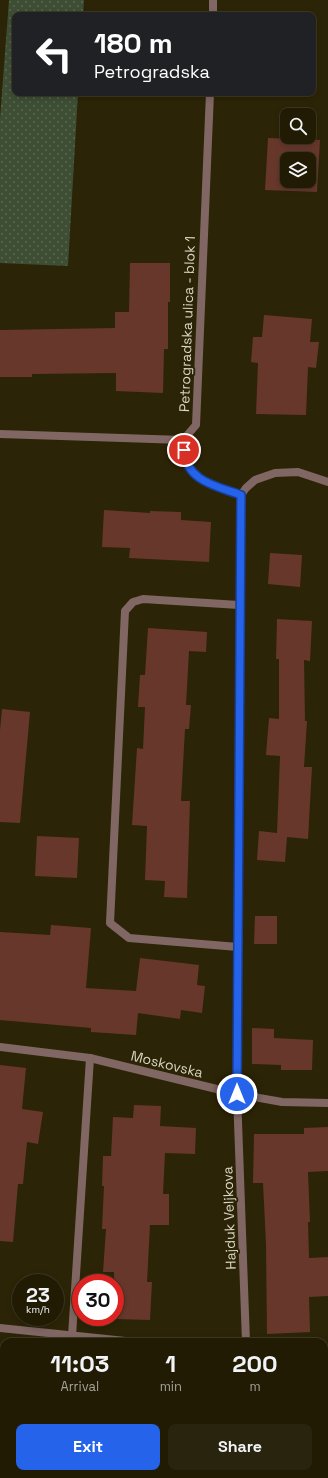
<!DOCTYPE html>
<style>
:root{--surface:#211b04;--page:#29240e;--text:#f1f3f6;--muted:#a2a19a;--line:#3e3926;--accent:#2563eb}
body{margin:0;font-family:"Space Grotesk",sans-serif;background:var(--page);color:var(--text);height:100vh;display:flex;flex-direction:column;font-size:15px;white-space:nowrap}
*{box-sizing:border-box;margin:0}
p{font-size:13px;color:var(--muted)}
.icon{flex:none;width:22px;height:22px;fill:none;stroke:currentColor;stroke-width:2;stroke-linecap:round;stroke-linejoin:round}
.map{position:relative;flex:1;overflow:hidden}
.drawer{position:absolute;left:0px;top:1338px;width:328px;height:140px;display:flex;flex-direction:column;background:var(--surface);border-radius:12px 12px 0 0;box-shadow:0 2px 6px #0003,0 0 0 1px var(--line)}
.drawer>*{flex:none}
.guide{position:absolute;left:12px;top:12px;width:304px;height:84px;border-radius:8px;box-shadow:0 2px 6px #0003,0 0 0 1px var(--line);background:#202124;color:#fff;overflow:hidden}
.fabs{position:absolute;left:280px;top:108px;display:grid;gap:8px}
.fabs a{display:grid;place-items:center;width:36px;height:36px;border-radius:8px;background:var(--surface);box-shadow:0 2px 6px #0003,0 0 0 1px var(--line);font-size:20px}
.speed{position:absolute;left:12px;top:1274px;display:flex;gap:8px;font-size:20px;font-weight:700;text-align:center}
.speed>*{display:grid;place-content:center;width:52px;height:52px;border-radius:50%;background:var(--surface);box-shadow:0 2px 6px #0003,0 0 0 1px var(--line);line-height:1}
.speed small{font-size:10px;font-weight:400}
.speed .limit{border:6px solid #d22;background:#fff;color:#111}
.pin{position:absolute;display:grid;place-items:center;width:34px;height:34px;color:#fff;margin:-17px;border:2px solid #fff;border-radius:50%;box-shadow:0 1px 4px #0007}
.me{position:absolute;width:44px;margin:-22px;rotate:0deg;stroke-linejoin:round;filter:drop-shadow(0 0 3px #0008)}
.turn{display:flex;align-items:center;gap:14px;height:84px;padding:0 16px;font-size:18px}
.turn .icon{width:52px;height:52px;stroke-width:2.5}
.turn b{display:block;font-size:28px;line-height:34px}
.eta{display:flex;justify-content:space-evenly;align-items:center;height:68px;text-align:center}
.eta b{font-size:24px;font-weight:700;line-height:28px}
.action{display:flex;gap:8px;margin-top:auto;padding:8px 16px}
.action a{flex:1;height:46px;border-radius:8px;background:var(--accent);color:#fff;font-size:16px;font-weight:700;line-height:46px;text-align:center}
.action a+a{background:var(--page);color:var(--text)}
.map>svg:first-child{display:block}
.grass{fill:url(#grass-dots)}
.building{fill:#67372b;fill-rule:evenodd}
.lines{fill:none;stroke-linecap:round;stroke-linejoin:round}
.street{stroke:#806763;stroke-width:8}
.route-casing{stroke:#184099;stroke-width:10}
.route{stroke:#2563eb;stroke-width:7}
.labels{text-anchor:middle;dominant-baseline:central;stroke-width:4;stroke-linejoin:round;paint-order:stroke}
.street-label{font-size:14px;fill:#d9d5c4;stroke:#2c2406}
</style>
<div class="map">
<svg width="328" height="1478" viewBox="0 0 328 1478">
<defs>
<pattern id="grass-dots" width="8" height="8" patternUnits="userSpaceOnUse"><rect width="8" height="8" fill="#3e4e35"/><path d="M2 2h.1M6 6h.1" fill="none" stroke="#596751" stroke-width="1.8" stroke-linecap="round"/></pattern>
</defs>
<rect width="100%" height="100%" fill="#2c2406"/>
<!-- grass -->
<path class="grass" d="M 9,0 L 84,0 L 83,15 L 15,15 L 15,93 L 78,93 L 68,266 L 0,263 L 0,119 Z"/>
<!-- building -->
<g class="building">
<path d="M 268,138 L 320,140 L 317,192 L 265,190 ZM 287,159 L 309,159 L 309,181 L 287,181 Z"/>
<path d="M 130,263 L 170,263 L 170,302 L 168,302 L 168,349 L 164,349 L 163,393 L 116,391 L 116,373 L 32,374 L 32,377 L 0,377 L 0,330 L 115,328 L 115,312 L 129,312 Z"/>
<path d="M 264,315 L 312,319 L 310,342 L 319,342 L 316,368 L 308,367 L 306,415 L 256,414 L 258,363 L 251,362 L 253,337 L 262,337 Z"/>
<path d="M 104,510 L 150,513 L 150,511 L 181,512 L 181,520 L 211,522 L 209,562 L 129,558 L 130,548 L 102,547 Z"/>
<path d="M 270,553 L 302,555 L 300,587 L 268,584 Z"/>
<path d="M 277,619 L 312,621 L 310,661 L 304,660 L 305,721 L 307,721 L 304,767 L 312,767 L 308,839 L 287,837 L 285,862 L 257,860 L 259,831 L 277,833 L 280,756 L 266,755 L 269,718 L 279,719 L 279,659 L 276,659 Z"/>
<path d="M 148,628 L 207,632 L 206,652 L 189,651 L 186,705 L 191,705 L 189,729 L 185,729 L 181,801 L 190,801 L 187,898 L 164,897 L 165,881 L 145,880 L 147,826 L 132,825 L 137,748 L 143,749 L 145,707 L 138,707 L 140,675 L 145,675 Z"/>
<path d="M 2,709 L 30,712 L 20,823 L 0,822 L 0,730 Z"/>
<path d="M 37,836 L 79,838 L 77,878 L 35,876 Z"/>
<path d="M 255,916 L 277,916 L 277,944 L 254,944 Z"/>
<path d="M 51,925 L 91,928 L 86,988 L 136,991 L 140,958 L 199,965 L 197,985 L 205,986 L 202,1013 L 181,1010 L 180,1019 L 138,1013 L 136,1035 L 91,1032 L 91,1028 L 0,1020 L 0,932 L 50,935 Z"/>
<path d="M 252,1028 L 274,1029 L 274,1038 L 313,1040 L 312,1070 L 281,1070 L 281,1065 L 252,1064 Z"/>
<path d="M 0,1065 L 26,1068 L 22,1109 L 43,1112 L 38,1144 L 27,1142 L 23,1184 L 18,1184 L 13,1242 L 0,1241 Z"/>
<path d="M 134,1105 L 161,1106 L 160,1126 L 196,1128 L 195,1154 L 165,1153 L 163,1194 L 169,1194 L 169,1225 L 150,1225 L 147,1282 L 152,1282 L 150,1320 L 115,1319 L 114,1272 L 103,1272 L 106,1229 L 102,1229 L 104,1186 L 102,1186 L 103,1156 L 111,1156 L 113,1117 L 133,1118 Z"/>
<path d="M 328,1127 L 328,1171 L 308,1172 L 310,1222 L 308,1222 L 309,1258 L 328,1257 L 328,1296 L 309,1297 L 310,1332 L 267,1334 L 266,1244 L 263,1183 L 253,1183 L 254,1134 L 304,1134 L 304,1128 Z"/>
</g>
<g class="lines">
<!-- street -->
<g class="street">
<path d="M 213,15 L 213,0"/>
<path d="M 0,434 L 183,440"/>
<path d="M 183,440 L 196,425 L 210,93"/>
<path d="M 183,440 C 184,446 183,456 186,462 C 196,483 221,488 241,495"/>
<path d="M 238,947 L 129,938 L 110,923 L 125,611 L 133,602 L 143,599 L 239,605"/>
<path d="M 0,1047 L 90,1058 L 237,1094 L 282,1102 L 328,1103"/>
<path d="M 0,1328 L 135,1342"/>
<path d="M 72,1336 L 90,1058"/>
<path d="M 246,1342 L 237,1094 L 241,495 L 246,488 L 255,480 L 275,473 L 298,472 L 328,482"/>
<path d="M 252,1474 L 252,1478"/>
</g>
</g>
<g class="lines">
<defs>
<path id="route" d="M 184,450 C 186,481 216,486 241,495 L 237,1094"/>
</defs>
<!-- route casing -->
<use href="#route" class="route-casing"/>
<!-- route -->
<use href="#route" class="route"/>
</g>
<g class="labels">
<!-- street labels -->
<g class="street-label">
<text transform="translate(187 324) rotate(-88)">Petrogradska ulica - blok 1</text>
<text transform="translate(167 1064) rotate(14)">Moskovska</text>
<text transform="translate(229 1218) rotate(-92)">Hajduk Veljkova</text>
</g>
</g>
</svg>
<div class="fabs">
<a><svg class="icon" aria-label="search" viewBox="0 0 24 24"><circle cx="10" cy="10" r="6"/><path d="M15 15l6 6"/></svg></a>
<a><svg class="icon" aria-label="layers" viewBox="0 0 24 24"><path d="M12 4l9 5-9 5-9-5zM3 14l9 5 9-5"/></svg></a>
</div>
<div class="speed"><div>23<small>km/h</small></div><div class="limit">30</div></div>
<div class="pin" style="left:184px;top:450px;background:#d93025"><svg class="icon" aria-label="arrive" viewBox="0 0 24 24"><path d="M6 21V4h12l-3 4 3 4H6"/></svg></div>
<svg class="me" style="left:237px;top:1094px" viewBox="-20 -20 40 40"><circle r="17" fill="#2563eb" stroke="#fff" stroke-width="3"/><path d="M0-11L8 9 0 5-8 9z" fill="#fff"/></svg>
<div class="guide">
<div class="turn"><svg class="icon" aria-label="left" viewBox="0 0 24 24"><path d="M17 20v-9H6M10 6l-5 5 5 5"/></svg><div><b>180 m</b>Petrogradska</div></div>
</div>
<section class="drawer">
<div class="eta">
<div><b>11:03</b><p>Arrival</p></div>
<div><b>1</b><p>min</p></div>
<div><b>200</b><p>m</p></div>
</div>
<div class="action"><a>Exit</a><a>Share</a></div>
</section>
</div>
